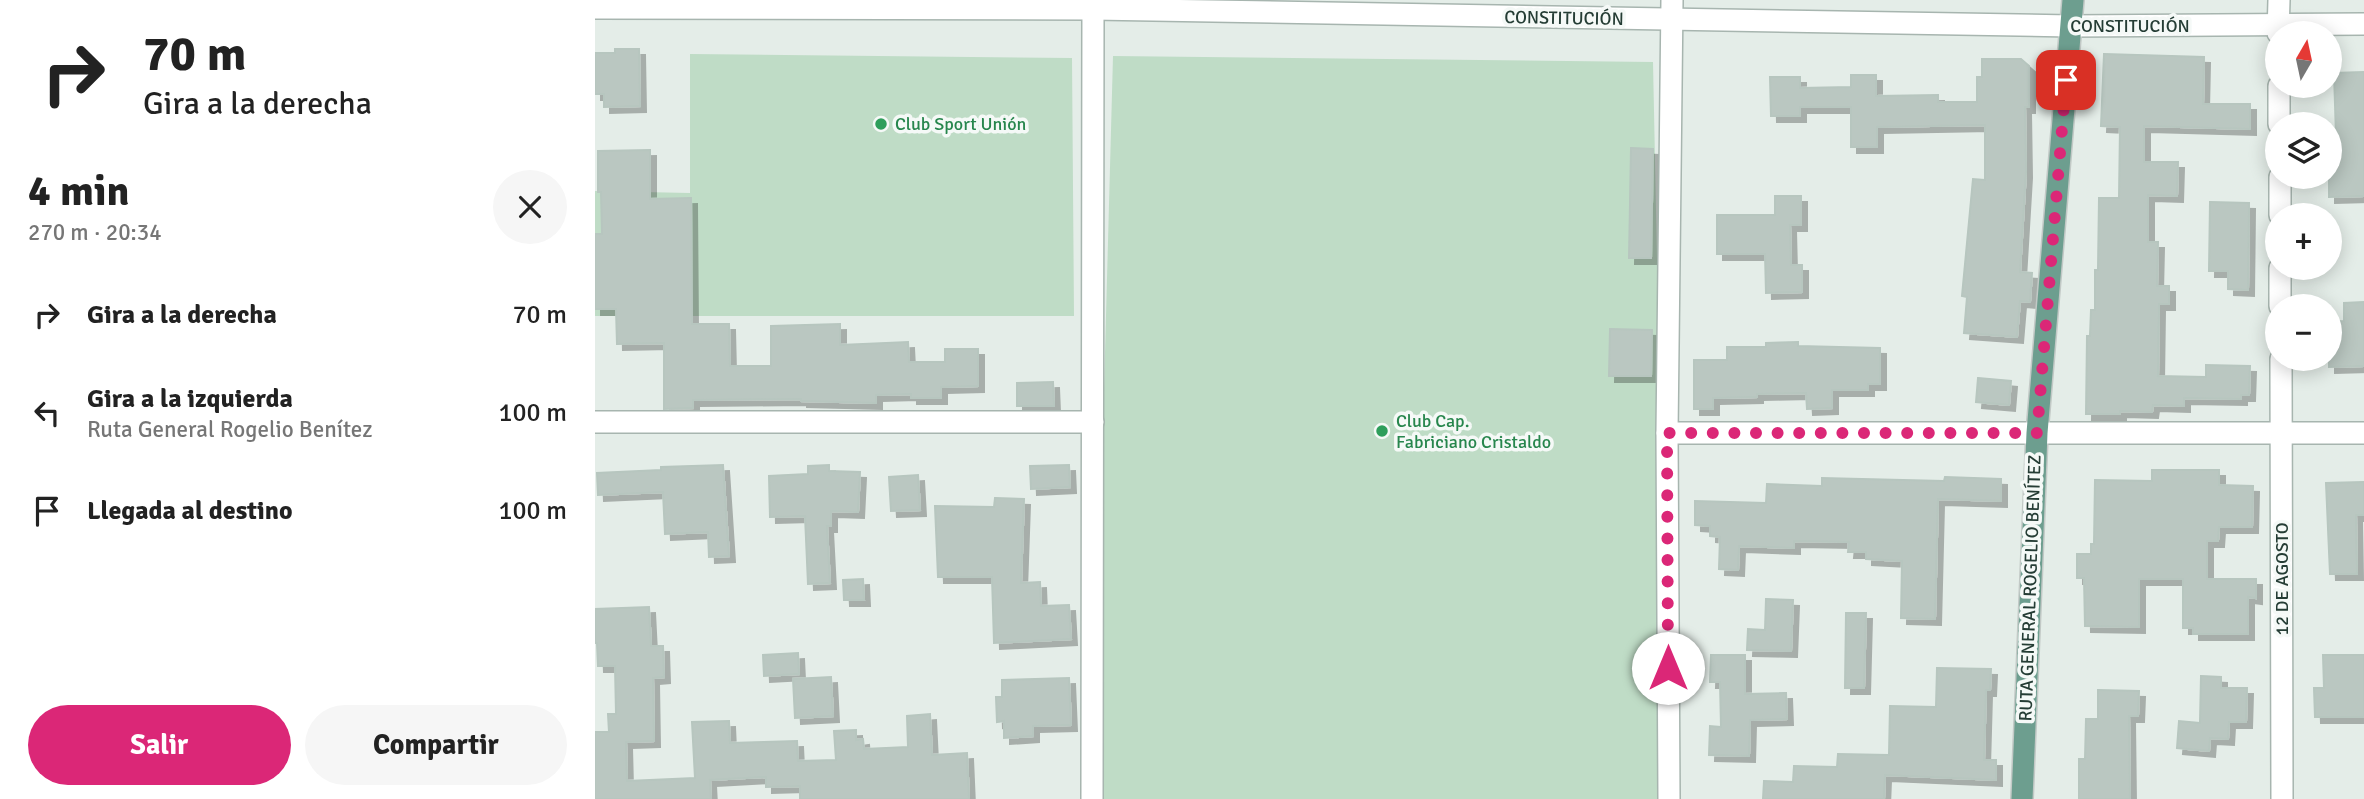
<!DOCTYPE html>
<html lang="es">
<meta charset="utf-8">
<style>
:root{--surface:#fff;--page:#f6f6f6;--text:#222;--muted:#767676;--accent:#db2777}
body{margin:0;font-family:Signika,sans-serif;background:var(--page);color:var(--text);height:100vh;display:flex;flex-direction:column;font-size:26px;white-space:nowrap}
*{box-sizing:border-box;margin:0}
p{font-size:23px;color:var(--muted)}
.icon{flex:none;width:38px;height:38px;fill:none;stroke:currentColor;stroke-width:2;stroke-linecap:round;stroke-linejoin:round}
.map{position:relative;flex:1;overflow:hidden}
.sheet{display:flex;flex-direction:column;background:var(--surface);width:595px}
.sheet>*{flex:none}
.top-card{background:#fff;color:var(--text);overflow:hidden}
.needle{width:46px;rotate:9deg}
.fabs{position:absolute;left:1670px;top:21px;display:grid;gap:14px}
.fabs a{display:grid;place-items:center;width:77px;height:77px;border-radius:50%;background:var(--surface);box-shadow:0 4px 18px #0003;font-size:35px}
.pin{position:absolute;display:grid;place-items:center;width:60px;height:60px;color:#fff;margin:-30px;border-radius:14px;box-shadow:0 4px 10px #0006}
.me{position:absolute;width:77px;margin:-38px;rotate:0deg;stroke-linejoin:round;filter:drop-shadow(0 0 5px #0008)}
.turn{display:flex;align-items:center;gap:24px;height:147px;padding:0 28px;font-size:32px}
.turn .icon{width:91px;height:91px;stroke-width:2.5}
.turn b{display:block;font-size:49px;line-height:60px}
.round{display:grid;place-items:center;flex:none;width:74px;height:74px;border-radius:37px;background:var(--page)}
.summary{display:flex;align-items:center;justify-content:space-between;height:119px;padding:0 28px}
h1{font-size:42px;font-weight:700;line-height:52px}
.action{display:flex;gap:14px;margin-top:auto;padding:14px 28px}
.action a{flex:1;height:80px;border-radius:42px;background:var(--accent);color:#fff;font-size:28px;font-weight:700;line-height:80px;text-align:center}
.action a+a{background:var(--page);color:var(--text)}
ul{padding:0;list-style:none}
li{display:flex;align-items:center;gap:21px;height:98px;padding:0 28px}
li div{flex:1}
li b{display:block;font-size:26px}
li em{font-style:normal}
main{display:flex;flex:1;min-height:0}
.map>svg:first-child{display:block}
.green{fill:#bfdcc6}
.building{fill:#bac7c1;stroke:#b7c6bf;stroke-width:2;filter:url(#shadow)}
.lines{fill:none;stroke-linecap:round;stroke-linejoin:round}
.minor-casing{stroke:#a7b5af;stroke-width:24}
.primary-casing{stroke:#c2c9c6;stroke-width:24}
.minor{stroke:#fff;stroke-width:21}
.primary{stroke:#6d9e8f;stroke-width:21}
.route{stroke:#db2777;stroke-width:12;stroke-dasharray:0 21.6}
.leisure-dot{fill:#2e9e5b;stroke:#f5f9f7;stroke-width:2.5}
.labels{text-anchor:middle;dominant-baseline:central;stroke-width:7;stroke-linejoin:round;paint-order:stroke}
.street-label{font-size:18px;fill:#253d35;stroke:#f5f9f7}
.leisure-label{font-size:18px;fill:#27864d;stroke:#f5f9f7;text-anchor:start}
</style>
<main>
<section class="sheet">
<div class="top-card">
<div class="turn"><svg class="icon" aria-label="right" viewBox="0 0 24 24"><path d="M7 20v-9h11M14 6l5 5-5 5"/></svg><div><b>70 m</b>Gira a la derecha</div></div>
</div>
<div class="summary"><div><h1>4 min</h1><p>270 m · 20:34</p></div><a class="round"><svg class="icon" aria-label="close" viewBox="0 0 24 24"><path d="M6 6l12 12M18 6L6 18"/></svg></a></div>
<ul>
<li><svg class="icon" aria-label="right" viewBox="0 0 24 24"><path d="M7 20v-9h11M14 6l5 5-5 5"/></svg><div><b>Gira a la derecha</b></div><em>70 m</em></li>
<li><svg class="icon" aria-label="left" viewBox="0 0 24 24"><path d="M17 20v-9H6M10 6l-5 5 5 5"/></svg><div><b>Gira a la izquierda</b><p>Ruta General Rogelio Benítez</p></div><em>100 m</em></li>
<li><svg class="icon" aria-label="arrive" viewBox="0 0 24 24"><path d="M6 21V4h12l-3 4 3 4H6"/></svg><div><b>Llegada al destino</b></div><em>100 m</em></li>
</ul>
<div class="action"><a>Salir</a><a>Compartir</a></div>
</section>
<div class="map">
<svg width="1769" height="799" viewBox="0 0 1769 799">
<defs>
<filter id="shadow"><feDropShadow dx="6" dy="6" stdDeviation="0" flood-color="#0004"/></filter>
</defs>
<rect width="100%" height="100%" fill="#e4ede8"/>
<!-- green -->
<g class="green">
<path d="M 95,54 L 477,58 L 479,316 L 0,316 L 0,191 L 95,193 Z"/>
<path d="M 518,56 L 1058,62 L 1073,799 L 498,799 Z"/>
</g>
<!-- building -->
<g class="building">
<path d="M 20,49 L 44,49 L 45,106 L 9,107 L 9,94 L 0,94 L 0,53 L 20,53 Z"/>
<path d="M 1509,54 L 1609,57 L 1608,104 L 1655,104 L 1655,129 L 1549,126 L 1549,162 L 1583,162 L 1582,196 L 1553,195 L 1553,242 L 1563,242 L 1562,286 L 1574,286 L 1574,304 L 1564,304 L 1563,376 L 1611,377 L 1611,365 L 1655,366 L 1654,395 L 1646,395 L 1646,399 L 1589,398 L 1589,406 L 1558,405 L 1557,412 L 1525,411 L 1525,414 L 1491,414 L 1492,336 L 1495,336 L 1496,310 L 1500,310 L 1500,270 L 1503,270 L 1504,198 L 1524,198 L 1525,127 L 1506,126 Z"/>
<path d="M 1387,59 L 1426,59 L 1434,66 L 1434,107 L 1430,107 L 1431,172 L 1425,272 L 1437,273 L 1435,302 L 1425,301 L 1422,337 L 1369,333 L 1372,297 L 1367,296 L 1378,179 L 1390,180 L 1390,125 L 1282,127 L 1282,147 L 1256,147 L 1256,107 L 1205,107 L 1205,116 L 1176,116 L 1175,77 L 1205,77 L 1205,88 L 1256,87 L 1256,75 L 1281,75 L 1281,96 L 1343,95 L 1343,102 L 1382,102 L 1382,77 L 1387,77 Z"/>
<path d="M 1769,72 L 1769,196 L 1734,197 L 1734,136 L 1741,136 L 1739,73 Z"/>
<path d="M 1036,148 L 1058,149 L 1056,258 L 1034,258 Z"/>
<path d="M 55,150 L 55,199 L 96,198 L 97,324 L 134,324 L 135,366 L 176,366 L 176,326 L 245,324 L 245,345 L 313,342 L 314,362 L 350,362 L 350,349 L 383,349 L 383,386 L 346,387 L 346,398 L 316,398 L 316,394 L 281,395 L 281,403 L 206,401 L 206,399 L 98,400 L 98,408 L 69,409 L 69,343 L 22,344 L 21,309 L 0,309 L 0,234 L 7,234 L 6,192 L 3,192 L 3,151 Z"/>
<path d="M 1180,196 L 1206,196 L 1206,225 L 1195,225 L 1196,265 L 1207,265 L 1207,292 L 1171,293 L 1170,254 L 1122,254 L 1122,215 L 1180,215 Z"/>
<path d="M 1615,202 L 1654,203 L 1653,290 L 1633,289 L 1633,271 L 1614,271 Z"/>
<path d="M 1769,302 L 1769,366 L 1734,367 L 1734,322 L 1749,321 L 1749,303 Z"/>
<path d="M 1015,329 L 1057,330 L 1056,376 L 1014,376 Z"/>
<path d="M 1203,342 L 1203,346 L 1285,348 L 1285,384 L 1273,384 L 1273,390 L 1237,390 L 1237,408 L 1212,409 L 1211,393 L 1162,394 L 1162,397 L 1118,398 L 1118,409 L 1099,409 L 1099,360 L 1132,360 L 1132,347 L 1171,347 L 1171,343 Z"/>
<path d="M 1383,378 L 1416,381 L 1414,405 L 1381,402 Z"/>
<path d="M 458,382 L 459,406 L 422,406 L 422,383 Z"/>
<path d="M 128,465 L 134,556 L 114,557 L 113,532 L 70,534 L 68,492 L 3,495 L 2,473 L 66,470 L 66,467 Z"/>
<path d="M 234,465 L 234,471 L 265,472 L 263,512 L 236,511 L 236,526 L 232,526 L 235,583 L 213,584 L 210,516 L 175,517 L 174,476 L 213,474 L 213,466 Z"/>
<path d="M 474,465 L 475,487 L 436,489 L 435,466 Z"/>
<path d="M 1557,470 L 1624,470 L 1624,485 L 1658,486 L 1657,527 L 1624,527 L 1623,541 L 1612,541 L 1612,579 L 1661,579 L 1661,598 L 1653,597 L 1653,634 L 1598,634 L 1598,628 L 1588,628 L 1588,579 L 1544,579 L 1544,627 L 1490,626 L 1489,578 L 1482,578 L 1482,554 L 1496,554 L 1496,544 L 1499,544 L 1500,480 L 1557,481 Z"/>
<path d="M 323,475 L 325,510 L 296,511 L 294,477 Z"/>
<path d="M 1350,477 L 1406,479 L 1406,501 L 1343,499 L 1340,619 L 1306,618 L 1307,561 L 1271,559 L 1271,552 L 1253,552 L 1254,542 L 1199,541 L 1199,548 L 1144,546 L 1143,570 L 1124,569 L 1125,537 L 1115,536 L 1115,526 L 1100,525 L 1100,501 L 1171,503 L 1172,484 L 1227,486 L 1227,478 L 1349,481 Z"/>
<path d="M 1769,482 L 1769,515 L 1761,515 L 1762,574 L 1735,574 L 1731,483 Z"/>
<path d="M 400,498 L 429,499 L 426,583 L 445,582 L 446,606 L 474,605 L 476,639 L 399,643 L 397,577 L 343,577 L 340,506 L 399,507 Z"/>
<path d="M 268,579 L 269,600 L 249,600 L 248,580 Z"/>
<path d="M 1171,599 L 1198,600 L 1196,651 L 1152,650 L 1153,629 L 1170,630 Z"/>
<path d="M 54,607 L 56,646 L 68,646 L 69,677 L 58,678 L 59,741 L 31,742 L 32,781 L 100,778 L 97,722 L 134,721 L 135,743 L 202,741 L 203,761 L 241,760 L 239,731 L 261,730 L 261,740 L 268,739 L 269,749 L 313,747 L 312,716 L 335,714 L 337,755 L 372,753 L 374,799 L 205,799 L 205,786 L 171,787 L 171,777 L 115,780 L 116,799 L 0,799 L 0,732 L 14,732 L 13,714 L 21,714 L 20,666 L 3,666 L 2,643 L 0,643 L 0,609 Z"/>
<path d="M 1251,613 L 1271,613 L 1269,688 L 1250,688 Z"/>
<path d="M 203,653 L 204,674 L 169,676 L 168,655 Z"/>
<path d="M 1116,655 L 1150,655 L 1150,694 L 1191,693 L 1192,719 L 1155,720 L 1154,756 L 1114,755 L 1115,726 L 1126,727 L 1125,682 L 1115,682 Z"/>
<path d="M 1728,655 L 1769,655 L 1769,717 L 1720,717 L 1719,688 L 1729,688 Z"/>
<path d="M 1342,668 L 1396,669 L 1395,690 L 1391,690 L 1389,760 L 1401,760 L 1401,780 L 1290,775 L 1289,799 L 1168,799 L 1169,781 L 1198,782 L 1199,766 L 1242,767 L 1243,754 L 1294,755 L 1295,706 L 1341,707 Z"/>
<path d="M 1606,676 L 1626,677 L 1626,688 L 1652,688 L 1651,722 L 1634,722 L 1633,739 L 1615,738 L 1614,751 L 1582,748 L 1584,721 L 1605,723 Z"/>
<path d="M 236,677 L 238,716 L 200,718 L 198,679 Z"/>
<path d="M 474,678 L 476,725 L 438,726 L 438,736 L 409,738 L 409,721 L 402,722 L 401,697 L 407,697 L 407,680 Z"/>
<path d="M 1503,690 L 1544,691 L 1543,716 L 1534,716 L 1535,799 L 1484,799 L 1484,759 L 1490,759 L 1491,719 L 1503,719 Z"/>
</g>
<g class="lines">
<defs>
<g id="minor">
<path d="M 0,8 L 498,9 L 1476,26 L 1769,24"/>
<path d="M 1683,33 L 1684,0"/>
<path d="M 1684,86 L 1684,124"/>
<path d="M 1685,177 L 1685,215"/>
<path d="M 1685,268 L 1685,306"/>
<path d="M 1686,359 L 1687,799"/>
<path d="M 0,422 L 498,422"/>
<path d="M 1072,433 L 1769,433"/>
<path d="M 497,799 L 498,0"/>
<path d="M 1074,799 L 1072,433 L 1077,0"/>
</g>
<path id="primary" d="M 1427,799 L 1442,433 L 1478,0"/>
</defs>
<!-- minor casing -->
<use href="#minor" class="minor-casing"/>
<!-- primary casing -->
<use href="#primary" class="primary-casing"/>
<!-- minor -->
<use href="#minor" class="minor"/>
<!-- primary -->
<use href="#primary" class="primary"/>
</g>
<g class="lines">
<!-- route -->
<path class="route" d="M 1073,668 L 1072,433 L 1442,433 L 1471,80"/>
</g>
<!-- markers -->
<g class="leisure-dot">
<circle cx="286" cy="124" r="7"/>
<circle cx="787" cy="431" r="7"/>
</g>
<g class="labels">
<!-- street labels -->
<g class="street-label">
<text transform="translate(969 18) rotate(1)">CONSTITUCIÓN</text>
<text x="1535" y="26">CONSTITUCIÓN</text>
<text transform="translate(1687 579) rotate(-90)">12 DE AGOSTO</text>
<text transform="translate(1435 588) rotate(-88)">RUTA GENERAL ROGELIO BENÍTEZ</text>
</g>
<!-- leisure labels -->
<g class="leisure-label">
<text x="300" y="124">Club Sport Unión</text>
<text x="801" y="421">Club Cap.<tspan x="801" dy="21">Fabriciano Cristaldo</tspan></text>
</g>
</g>
</svg>
<div class="fabs">
<a><svg class="needle" viewBox="-14 -14 28 28"><path d="M0-13l5 13h-10z" fill="#e53935"/><path d="M0 13l5-13h-10z" fill="#767676"/></svg></a>
<a><svg class="icon" aria-label="layers" viewBox="0 0 24 24"><path d="M12 4l9 5-9 5-9-5zM3 14l9 5 9-5"/></svg></a>
<a>+</a>
<a>−</a>
</div>
<div class="pin" style="left:1471px;top:80px;background:#d93025"><svg class="icon" aria-label="arrive" viewBox="0 0 24 24"><path d="M6 21V4h12l-3 4 3 4H6"/></svg></div>
<svg class="me" style="left:1073px;top:668px" viewBox="-20 -20 40 40"><circle r="19" fill="#fff"/><path d="M0-13L10 11 0 6-10 11z" fill="#db2777"/></svg>
</div>
</main>
